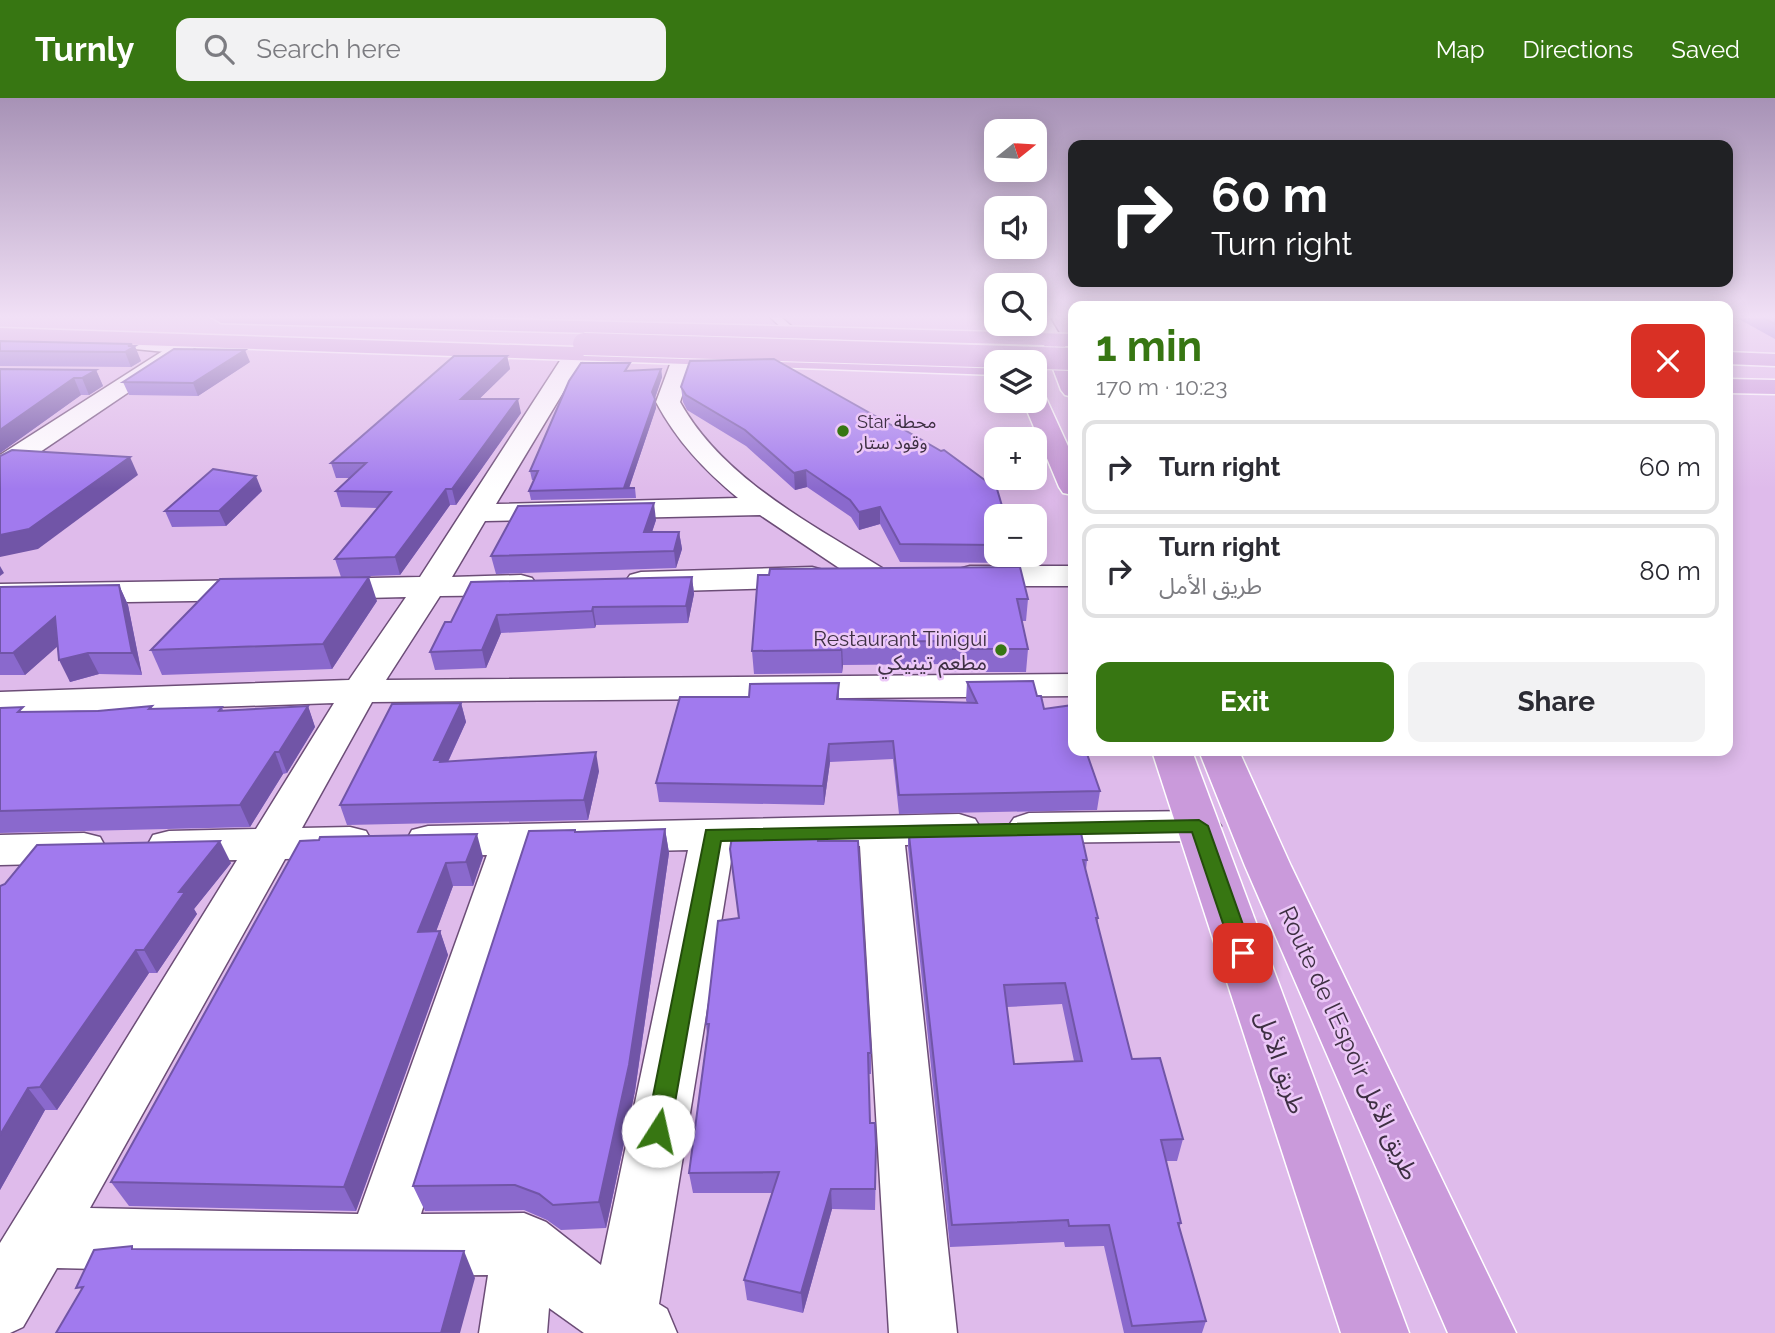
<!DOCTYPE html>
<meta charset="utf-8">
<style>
:root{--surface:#fff;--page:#f2f2f3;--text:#2b2b33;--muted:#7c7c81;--line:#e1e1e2;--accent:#377612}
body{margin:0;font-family:Raleway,"Noto Sans Arabic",sans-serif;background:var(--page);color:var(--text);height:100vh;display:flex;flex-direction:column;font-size:26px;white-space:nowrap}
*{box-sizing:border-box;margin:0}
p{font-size:23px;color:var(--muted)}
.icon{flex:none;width:38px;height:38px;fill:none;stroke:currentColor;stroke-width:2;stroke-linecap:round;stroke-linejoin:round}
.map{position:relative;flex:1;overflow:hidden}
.side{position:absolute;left:1068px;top:203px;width:665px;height:455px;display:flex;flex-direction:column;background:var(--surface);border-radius:14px;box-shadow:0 4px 18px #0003}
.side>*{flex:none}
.guide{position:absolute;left:1068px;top:42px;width:665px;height:147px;border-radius:14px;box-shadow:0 4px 18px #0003;background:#202124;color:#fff;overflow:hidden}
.needle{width:46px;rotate:72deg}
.controls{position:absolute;left:984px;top:21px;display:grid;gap:14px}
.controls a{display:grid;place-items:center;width:63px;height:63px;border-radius:14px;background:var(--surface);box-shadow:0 4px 18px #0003;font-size:35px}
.pin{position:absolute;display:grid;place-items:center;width:60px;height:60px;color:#fff;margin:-30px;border-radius:14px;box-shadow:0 4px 10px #0006}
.me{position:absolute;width:77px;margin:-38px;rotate:10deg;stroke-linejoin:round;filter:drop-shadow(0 0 5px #0008)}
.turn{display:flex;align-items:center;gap:24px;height:147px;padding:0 28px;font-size:32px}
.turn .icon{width:91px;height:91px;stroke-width:2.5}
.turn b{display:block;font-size:49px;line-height:60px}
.round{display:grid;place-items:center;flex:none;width:74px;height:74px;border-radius:14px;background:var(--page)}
.head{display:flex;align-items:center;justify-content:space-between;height:119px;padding:0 28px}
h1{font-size:42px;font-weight:700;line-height:52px;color:var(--accent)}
.cta{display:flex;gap:14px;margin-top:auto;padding:14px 28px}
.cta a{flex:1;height:80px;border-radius:14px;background:var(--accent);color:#fff;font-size:28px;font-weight:700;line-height:80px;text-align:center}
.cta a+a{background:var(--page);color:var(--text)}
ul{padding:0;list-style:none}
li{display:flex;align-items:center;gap:21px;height:94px;margin:0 14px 10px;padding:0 14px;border:4px solid var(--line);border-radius:14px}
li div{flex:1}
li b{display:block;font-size:26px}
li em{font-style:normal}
header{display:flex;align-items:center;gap:42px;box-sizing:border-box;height:98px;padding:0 35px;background:var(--accent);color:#fff}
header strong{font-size:33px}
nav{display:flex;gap:38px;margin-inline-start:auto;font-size:24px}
.search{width:490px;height:63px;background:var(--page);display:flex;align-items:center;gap:18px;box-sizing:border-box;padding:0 24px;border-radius:14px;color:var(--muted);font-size:26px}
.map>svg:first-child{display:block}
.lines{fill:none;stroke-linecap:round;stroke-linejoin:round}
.lane-casing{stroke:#6c4d77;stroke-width:3}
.street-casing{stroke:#6c4d77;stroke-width:3}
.secondary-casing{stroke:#6c4d77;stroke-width:3}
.highway-casing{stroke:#fff;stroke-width:3}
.lane{fill:#fff;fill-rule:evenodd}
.street{fill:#fff;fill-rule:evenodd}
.secondary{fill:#fff;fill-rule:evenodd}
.highway{fill:#ca9adb;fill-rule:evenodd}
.highway-bridge-casing{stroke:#fff;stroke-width:24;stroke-linecap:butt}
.highway-bridge{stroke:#ca9adb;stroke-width:22}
.wall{fill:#8a69cd;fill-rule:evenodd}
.shaded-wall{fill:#7155a7}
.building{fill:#a17aee;stroke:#7155a7;stroke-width:2;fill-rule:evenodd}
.route{fill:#377612;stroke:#244d0c;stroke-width:2}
.poi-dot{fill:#377612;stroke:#ecc8f8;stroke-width:2.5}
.labels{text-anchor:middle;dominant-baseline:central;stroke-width:5;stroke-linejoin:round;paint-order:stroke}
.far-poi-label{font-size:18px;fill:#3e3043;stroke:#ecc8f8;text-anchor:start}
.poi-label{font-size:21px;fill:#3e3043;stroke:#ecc8f8;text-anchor:end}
.near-street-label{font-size:24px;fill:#3e3043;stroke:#ecc8f8}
</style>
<header>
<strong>Turnly</strong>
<div class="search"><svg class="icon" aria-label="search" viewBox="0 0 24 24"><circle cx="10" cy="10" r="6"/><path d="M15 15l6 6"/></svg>Search here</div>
<nav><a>Map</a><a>Directions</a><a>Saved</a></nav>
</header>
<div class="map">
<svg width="1775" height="1235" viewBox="0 0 1775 1235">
<rect width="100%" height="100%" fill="#dfbbeb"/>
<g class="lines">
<defs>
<g id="lane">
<path d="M 770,219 L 781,219 L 798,234 L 788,236 Z"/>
<path d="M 107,243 L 176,249 L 182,252 L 176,255 L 103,248 L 103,244 Z"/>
</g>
<g id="street">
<path d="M 190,238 L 197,240 L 200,244 L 197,248 L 9,375 L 0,377 L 0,357 L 183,240 Z"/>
<path d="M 574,252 L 582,253 L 585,258 L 496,406 L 738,400 C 704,372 677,343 656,304 L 672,261 L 675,256 L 691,256 L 694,261 L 680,304 C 723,381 810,425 882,470 L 887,477 L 882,484 L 871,487 L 860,484 L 760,417 L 485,423 L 452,479 L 521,477 L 532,480 L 537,487 L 532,494 L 521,497 L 440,498 L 386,582 L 1073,576 L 1073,598 L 372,604 L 302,730 L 350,729 L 366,733 L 372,744 L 366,755 L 350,759 L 285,761 L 90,1110 L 358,1116 L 487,757 L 428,758 L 412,754 L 406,743 L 412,732 L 428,728 L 959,716 L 975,721 L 981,731 L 975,741 L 959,746 L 905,747 L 957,1235 L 889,1235 L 860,748 L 733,751 L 659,1206 L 667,1211 L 677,1235 L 584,1235 L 549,1210 L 547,1235 L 479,1235 L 488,1177 L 379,1178 L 57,1170 L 23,1229 L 10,1235 L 0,1235 L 0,1145 L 237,762 L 169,763 L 153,759 L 147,748 L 153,737 L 169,733 L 256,731 L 334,605 L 0,616 L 0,594 L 349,582 L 406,499 L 323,501 L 312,498 L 307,491 L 312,484 L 323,481 L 420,479 L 563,258 L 566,253 ZM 688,752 L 601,1167 L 546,1124 L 524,1115 L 421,1116 L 533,756 Z"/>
<path d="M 970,468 L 1073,468 L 1073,488 L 970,488 L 959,485 L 954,478 L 959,471 Z"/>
<path d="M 812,469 L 823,472 L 828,479 L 823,486 L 812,489 L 641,494 L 630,491 L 625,484 L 630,477 L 641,474 Z"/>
<path d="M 259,482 L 271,485 L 275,492 L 271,499 L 259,502 L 0,506 L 0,486 Z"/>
<path d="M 1199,713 L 1214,718 L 1221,728 L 1214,738 L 1199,743 L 1029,745 L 1014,740 L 1007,730 L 1014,720 L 1029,715 Z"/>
<path d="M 84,735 L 100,739 L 106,750 L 100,761 L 84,765 L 0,767 L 0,737 Z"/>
</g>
<g id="secondary">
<path d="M 1034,219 L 1049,219 L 1062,241 L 1059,245 L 1045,245 L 1033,226 Z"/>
<path d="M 996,222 L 996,226 L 1012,226 L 1017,239 L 1014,243 L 1000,243 L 992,226 Z"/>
</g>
<g id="highway">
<path d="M 211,219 L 427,219 L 1073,236 L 1073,248 L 1065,248 L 1073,265 L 1073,299 L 1065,297 L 1061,292 L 1044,247 L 221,225 Z"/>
<path d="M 0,230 L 996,263 L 999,264 L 996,264 L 996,277 L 0,242 Z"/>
<path d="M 1727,254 L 1775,256 L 1775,268 L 1727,266 Z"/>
<path d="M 1727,281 L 1775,282 L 1775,296 L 1727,295 Z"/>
<path d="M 1034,293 L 1042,295 L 1046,300 L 1073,359 L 1073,397 L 1063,395 L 1059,389 L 1023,303 L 1034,303 Z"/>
<path d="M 1152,653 L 1192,653 L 1409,1235 L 1341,1235 Z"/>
<path d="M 1199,653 L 1239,653 L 1291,768 L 1516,1235 L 1448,1235 L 1245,768 Z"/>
</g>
</defs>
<!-- lane casing -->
<use href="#lane" class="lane-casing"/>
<!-- street casing -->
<use href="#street" class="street-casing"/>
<!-- secondary casing -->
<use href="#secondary" class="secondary-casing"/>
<!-- highway casing -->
<use href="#highway" class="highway-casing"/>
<!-- lane -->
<use href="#lane" class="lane"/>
<!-- street -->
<use href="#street" class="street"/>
<!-- secondary -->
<use href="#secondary" class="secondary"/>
<!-- highway -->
<use href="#highway" class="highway"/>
<defs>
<path id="highway-bridge" d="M 584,246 L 1073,261"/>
</defs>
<!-- highway-bridge casing -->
<use href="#highway-bridge" class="highway-bridge-casing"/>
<!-- highway-bridge -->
<use href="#highway-bridge" class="highway-bridge"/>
</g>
<!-- wall -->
<g class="wall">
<path d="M 1738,219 L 1775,219 L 1775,241 L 1737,220 Z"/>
<path d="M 0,243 L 133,248 L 141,263 L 131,269 L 0,268 Z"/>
<path d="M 507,258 L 510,271 L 479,301 L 521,315 L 456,407 L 450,407 L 400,477 L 341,479 L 335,461 L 378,410 L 341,409 L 336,393 L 349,380 L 336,380 L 331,365 Z"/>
<path d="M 250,264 L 198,298 L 129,297 L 123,284 Z"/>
<path d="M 0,271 L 96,272 L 103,288 L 89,297 L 81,297 L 0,355 Z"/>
<path d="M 661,271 L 662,279 L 655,300 L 656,310 L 629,390 L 635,390 L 636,400 L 531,402 L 529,393 L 534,382 L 532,382 L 530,373 L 631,273 Z"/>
<path d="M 681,289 L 996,418 L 996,457 L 1013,457 L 1013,465 L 900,464 L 880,426 L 859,432 L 851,419 L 807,389 L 795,392 L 746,348 L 687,312 L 683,304 Z"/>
<path d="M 262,393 L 226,428 L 172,429 L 165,413 Z"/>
<path d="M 656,422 L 652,434 L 679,434 L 682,451 L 676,470 L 496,476 L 491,458 Z"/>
<path d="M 758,477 L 1028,501 L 1026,523 L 1022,523 L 1028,551 L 1026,574 L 952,574 L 948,566 L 843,567 L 842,575 L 754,576 L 752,553 Z"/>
<path d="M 692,479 L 694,496 L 688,525 L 596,527 L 595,530 L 501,535 L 486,570 L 435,572 L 430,554 L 451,524 Z"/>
<path d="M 119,487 L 128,507 L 142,577 L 99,576 L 70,584 L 57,548 L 25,577 L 0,577 L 0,489 Z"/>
<path d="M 377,503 L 332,571 L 162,577 L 151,552 Z"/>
<path d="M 967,584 L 1037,598 L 1044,611 L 1089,656 L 1087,656 L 1100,693 L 1097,712 L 899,716 L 893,661 L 830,664 L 824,707 L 659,704 L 656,685 L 749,599 L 839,585 L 839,601 L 967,605 L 966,602 Z"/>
<path d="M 461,605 L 466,624 L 448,664 L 599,673 L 588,722 L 347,727 L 340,707 Z"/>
<path d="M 308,608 L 315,629 L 287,675 L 283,676 L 250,729 L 0,735 L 0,610 L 25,614 L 222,609 L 223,612 Z"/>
<path d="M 908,728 L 1087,762 L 1086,772 L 1098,820 L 1097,826 L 1132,961 L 1183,1041 L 1177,1063 L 1166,1063 L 1181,1125 L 1179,1130 L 1206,1223 L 1202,1235 L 1124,1235 L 1104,1148 L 1065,1149 L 1064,1144 L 950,1149 L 908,749 ZM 1062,906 L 1074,963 L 1014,966 L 1007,909 Z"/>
<path d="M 665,731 L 669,755 L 635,993 L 606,1130 L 561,1132 L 547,1122 L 524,1112 L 425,1113 L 413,1088 L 576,734 Z"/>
<path d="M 819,731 L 820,743 L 871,955 L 871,976 L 868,976 L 870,1025 L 876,1068 L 875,1112 L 832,1111 L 803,1215 L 747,1202 L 744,1182 L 772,1095 L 693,1095 L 689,1075 L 707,937 L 706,926 L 739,820 Z"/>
<path d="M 319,742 L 483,759 L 473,788 L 453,788 L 436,833 L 440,833 L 448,857 L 356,1113 L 129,1108 L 111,1084 Z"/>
<path d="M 231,765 L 194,811 L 197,816 L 157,875 L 149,875 L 57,1012 L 45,1012 L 0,1092 L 0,788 Z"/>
</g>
<!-- shaded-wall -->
<g class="shaded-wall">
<path d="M 132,246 L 133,249 L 135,248 L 141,263 L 131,269 L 125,254 L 128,248 Z"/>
<path d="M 245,252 L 250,264 L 198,298 L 193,285 Z"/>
<path d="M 507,258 L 510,271 L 464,316 L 461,301 Z"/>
<path d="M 661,271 L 662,279 L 654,303 L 652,294 Z"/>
<path d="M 96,272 L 103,288 L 89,297 L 82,280 Z"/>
<path d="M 74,280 L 81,297 L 0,355 L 0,332 Z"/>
<path d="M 518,301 L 521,315 L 456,407 L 452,391 Z"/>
<path d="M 655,301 L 656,310 L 629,390 L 624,390 Z"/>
<path d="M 130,359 L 138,377 L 38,451 L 0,459 L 0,437 Z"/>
<path d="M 806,372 L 807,389 L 795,392 L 794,375 Z"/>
<path d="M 256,378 L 262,393 L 226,428 L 219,413 Z"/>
<path d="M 446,391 L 450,407 L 400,477 L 395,459 Z"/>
<path d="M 654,405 L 656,422 L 646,452 L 644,434 Z"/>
<path d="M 880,409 L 880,426 L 859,432 L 859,414 Z"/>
<path d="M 679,434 L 682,451 L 676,470 L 674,453 Z"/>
<path d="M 0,468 L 4,475 L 0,478 Z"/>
<path d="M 369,479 L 377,503 L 332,571 L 323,546 Z"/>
<path d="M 692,479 L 694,496 L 688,525 L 686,508 Z"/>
<path d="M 119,487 L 128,507 L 142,577 L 132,555 Z"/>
<path d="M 593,509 L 596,527 L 595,530 L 592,513 Z"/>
<path d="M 497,517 L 501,535 L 486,570 L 482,552 Z"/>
<path d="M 55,519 L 66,541 L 25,577 L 13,555 Z"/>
<path d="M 842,544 L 843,567 L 842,575 L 841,552 Z"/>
<path d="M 88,555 L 99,576 L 70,584 L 59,562 Z"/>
<path d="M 461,605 L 466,624 L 444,672 L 434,662 Z"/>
<path d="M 308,608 L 315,629 L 287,675 L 279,654 Z"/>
<path d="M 829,646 L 830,664 L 824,707 L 823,688 Z"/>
<path d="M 275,654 L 283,676 L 250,729 L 240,707 Z"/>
<path d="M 596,654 L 599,673 L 588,722 L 584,702 Z"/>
<path d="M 665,731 L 669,755 L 635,993 L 606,1130 L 599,1104 Z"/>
<path d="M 477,736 L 483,759 L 473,788 L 466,764 Z"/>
<path d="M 220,743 L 231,765 L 194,811 L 197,816 L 157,875 L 144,852 L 179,794 Z"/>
<path d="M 446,765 L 453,788 L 427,858 L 418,834 Z"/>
<path d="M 440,833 L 448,857 L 356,1113 L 344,1089 Z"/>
<path d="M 136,852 L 149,875 L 57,1012 L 40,989 Z"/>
<path d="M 28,990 L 45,1012 L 0,1092 L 0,1037 Z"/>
<path d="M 831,1091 L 832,1111 L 803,1215 L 801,1195 Z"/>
<path d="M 464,1153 L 475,1180 L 460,1235 L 441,1235 Z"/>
</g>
<!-- building -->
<g class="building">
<path d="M 1762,219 L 1775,219 L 1775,226 Z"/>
<path d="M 0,243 L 132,246 L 128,248 L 135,248 L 125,254 L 0,253 Z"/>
<path d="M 174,251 L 245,252 L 193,285 L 123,284 Z"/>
<path d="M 454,258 L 507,258 L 461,301 L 518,301 L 452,391 L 446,391 L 395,459 L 335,461 L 391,394 L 336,393 L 366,365 L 331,365 Z"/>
<path d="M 774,261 L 893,328 L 896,327 L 941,353 L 944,352 L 997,391 L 1005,418 L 996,418 L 996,447 L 900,446 L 880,409 L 859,414 L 850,402 L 806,372 L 794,375 L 745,332 L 686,297 L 681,289 L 690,263 Z"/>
<path d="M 581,265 L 630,265 L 625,273 L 661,271 L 652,294 L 655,301 L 624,390 L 635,390 L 529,393 L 538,373 L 530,373 L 569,283 Z"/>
<path d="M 0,271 L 96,272 L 82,280 L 74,280 L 0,332 Z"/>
<path d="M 12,352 L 130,359 L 29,431 L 0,437 L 0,358 Z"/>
<path d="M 213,371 L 256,378 L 219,413 L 165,413 Z"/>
<path d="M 654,405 L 644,434 L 679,434 L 674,453 L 491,458 L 518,408 Z"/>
<path d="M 1020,469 L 1028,501 L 1017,501 L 1028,551 L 953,551 L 949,543 L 842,544 L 841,552 L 752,553 L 758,477 L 769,477 L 770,471 Z"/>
<path d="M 369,479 L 323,546 L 151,552 L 220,481 Z"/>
<path d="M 692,479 L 686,508 L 593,509 L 592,513 L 497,517 L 482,552 L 430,554 L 445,524 L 451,524 L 471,484 Z"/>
<path d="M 119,487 L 132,555 L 88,555 L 59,562 L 55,519 L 13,555 L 0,555 L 0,489 Z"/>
<path d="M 1033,583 L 1037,598 L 1041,598 L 1044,611 L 1073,607 L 1073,653 L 1086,653 L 1100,693 L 899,697 L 893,643 L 829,646 L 823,688 L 656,685 L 680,599 L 749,599 L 750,586 L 839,585 L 837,601 L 977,605 L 967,584 Z"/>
<path d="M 461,605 L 434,662 L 441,662 L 440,664 L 596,654 L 584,702 L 340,707 L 392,606 Z"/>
<path d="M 152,608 L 149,611 L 222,609 L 219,613 L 308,608 L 279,654 L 275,654 L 240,707 L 0,713 L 0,610 L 23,609 L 18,614 L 98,613 Z"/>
<path d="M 1079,726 L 1087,762 L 1083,762 L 1098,820 L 1096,820 L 1132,961 L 1160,960 L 1183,1041 L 1161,1042 L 1181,1125 L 1178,1125 L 1206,1223 L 1132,1228 L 1109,1127 L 1069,1128 L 1068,1122 L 952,1127 L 908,728 ZM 1065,885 L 1082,963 L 1014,966 L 1004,887 Z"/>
<path d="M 665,731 L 629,967 L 599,1104 L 553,1107 L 539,1096 L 515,1087 L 413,1088 L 529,733 L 575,732 L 575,734 Z"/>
<path d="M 819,731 L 818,743 L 858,743 L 871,955 L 868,955 L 870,1025 L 875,1025 L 876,1047 L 875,1091 L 831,1091 L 801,1195 L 744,1182 L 779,1074 L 689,1075 L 709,926 L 706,926 L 718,823 L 739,820 L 730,751 L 733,733 Z"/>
<path d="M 477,736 L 466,764 L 446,765 L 418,834 L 440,833 L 344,1089 L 111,1084 L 300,743 L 319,742 L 320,739 Z"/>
<path d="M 220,743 L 179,794 L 185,794 L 144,852 L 136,852 L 40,989 L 28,990 L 0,1037 L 0,788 L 5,786 L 37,747 Z"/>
<path d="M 132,1148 L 132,1151 L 464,1153 L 441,1235 L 56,1235 L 83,1189 L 76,1190 L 94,1152 Z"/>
</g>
<!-- sky -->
<linearGradient id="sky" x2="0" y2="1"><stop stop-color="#a792b6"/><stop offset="0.56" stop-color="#f1e0f6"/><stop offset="1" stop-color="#f1e0f6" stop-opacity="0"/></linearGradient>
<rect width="1775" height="391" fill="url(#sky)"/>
<!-- route -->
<path class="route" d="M 1199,722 L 1208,728 L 1253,855 L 1250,860 L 1243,863 L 1236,860 L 1233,855 L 1192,734 L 721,743 L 670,1033 L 667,1041 L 658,1044 L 650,1041 L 646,1033 L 706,732 Z"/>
<!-- markers -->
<g class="poi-dot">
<circle cx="843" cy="333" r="7"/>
<circle cx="1001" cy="552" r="7"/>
</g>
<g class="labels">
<!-- far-poi labels -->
<g class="far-poi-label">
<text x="857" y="323">Star محطة<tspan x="857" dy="21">وقود ستار</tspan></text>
</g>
<!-- poi labels -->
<g class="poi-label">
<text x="987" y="540">Restaurant Tinigui<tspan x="987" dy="24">مطعم تينيكي</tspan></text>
</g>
<!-- near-street labels -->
<g class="near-street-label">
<text transform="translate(1349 945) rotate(65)">Route de l’Espoir طريق الأمل</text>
<text transform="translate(1281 964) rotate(71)">طريق الأمل</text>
</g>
</g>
</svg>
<div class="controls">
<a><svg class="needle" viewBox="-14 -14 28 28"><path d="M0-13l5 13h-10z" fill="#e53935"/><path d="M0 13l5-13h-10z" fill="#7c7c81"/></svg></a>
<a><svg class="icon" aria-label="sound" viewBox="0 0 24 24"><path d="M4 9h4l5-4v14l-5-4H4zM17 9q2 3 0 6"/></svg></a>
<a><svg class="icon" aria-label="search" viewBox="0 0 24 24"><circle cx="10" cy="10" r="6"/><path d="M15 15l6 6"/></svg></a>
<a><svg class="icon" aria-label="layers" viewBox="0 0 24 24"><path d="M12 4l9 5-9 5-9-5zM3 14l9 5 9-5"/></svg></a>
<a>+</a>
<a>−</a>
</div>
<div class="pin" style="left:1243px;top:855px;background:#d93025"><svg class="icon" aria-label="arrive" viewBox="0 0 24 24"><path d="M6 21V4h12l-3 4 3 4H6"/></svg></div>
<svg class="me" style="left:658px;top:1033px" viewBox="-20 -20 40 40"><circle r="19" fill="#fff"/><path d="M0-13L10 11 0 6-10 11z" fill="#377612"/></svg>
<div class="guide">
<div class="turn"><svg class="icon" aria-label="right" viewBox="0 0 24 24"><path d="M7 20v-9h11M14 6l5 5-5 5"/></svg><div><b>60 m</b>Turn right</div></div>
</div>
<section class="side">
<div class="head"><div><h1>1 min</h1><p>170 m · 10:23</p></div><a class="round" style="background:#d93025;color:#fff"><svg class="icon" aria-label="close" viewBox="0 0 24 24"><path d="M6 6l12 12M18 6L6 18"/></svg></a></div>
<ul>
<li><svg class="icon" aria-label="right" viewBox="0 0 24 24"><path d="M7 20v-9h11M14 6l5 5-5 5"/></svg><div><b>Turn right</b></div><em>60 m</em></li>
<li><svg class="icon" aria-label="right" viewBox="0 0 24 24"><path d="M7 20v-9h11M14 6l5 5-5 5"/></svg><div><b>Turn right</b><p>طريق الأمل</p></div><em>80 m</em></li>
</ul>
<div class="cta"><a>Exit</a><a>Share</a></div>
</section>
</div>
